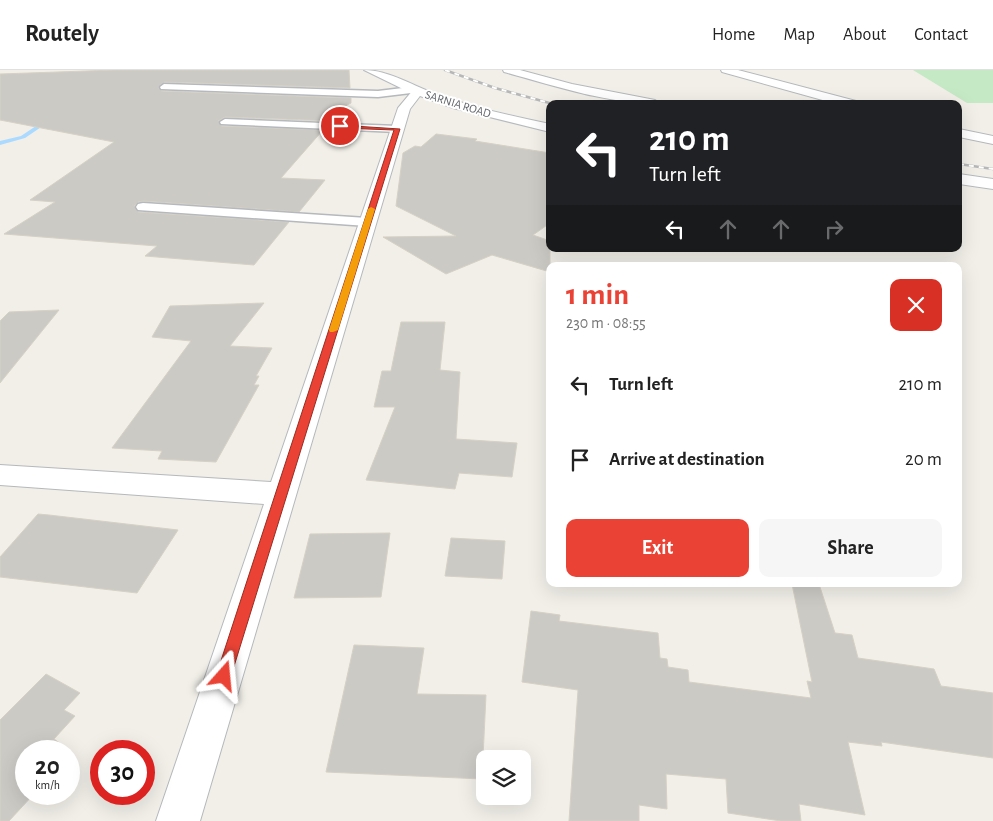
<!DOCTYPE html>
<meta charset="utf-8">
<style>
:root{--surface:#fff;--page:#f6f6f6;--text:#222;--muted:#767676;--line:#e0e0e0;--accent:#ea4335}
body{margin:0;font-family:"Alegreya Sans",sans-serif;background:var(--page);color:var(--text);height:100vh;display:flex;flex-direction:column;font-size:19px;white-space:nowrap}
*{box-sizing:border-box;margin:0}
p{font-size:16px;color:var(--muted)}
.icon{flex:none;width:28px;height:28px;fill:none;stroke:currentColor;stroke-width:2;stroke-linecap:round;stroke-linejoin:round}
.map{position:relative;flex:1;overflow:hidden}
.side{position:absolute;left:546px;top:192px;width:416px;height:325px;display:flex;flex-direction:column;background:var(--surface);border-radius:10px;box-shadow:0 5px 20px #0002}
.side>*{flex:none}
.guide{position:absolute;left:546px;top:30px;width:416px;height:152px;border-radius:10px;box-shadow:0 5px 20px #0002;background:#202124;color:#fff;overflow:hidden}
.tools{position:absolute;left:476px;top:680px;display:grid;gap:10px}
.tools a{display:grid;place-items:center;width:55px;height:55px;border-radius:10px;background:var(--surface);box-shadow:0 5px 20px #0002;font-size:25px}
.speed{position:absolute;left:15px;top:670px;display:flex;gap:10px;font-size:25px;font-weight:700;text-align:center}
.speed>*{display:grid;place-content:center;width:65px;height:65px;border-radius:50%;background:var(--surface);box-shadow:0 5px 20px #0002;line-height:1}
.speed small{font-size:12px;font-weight:400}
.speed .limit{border:8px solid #d22;background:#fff;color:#111}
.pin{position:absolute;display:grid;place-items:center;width:42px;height:42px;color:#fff;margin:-21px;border:2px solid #fff;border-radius:50%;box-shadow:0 1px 5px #0007}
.me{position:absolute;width:55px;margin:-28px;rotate:18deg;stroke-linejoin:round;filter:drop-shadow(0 0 4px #0008)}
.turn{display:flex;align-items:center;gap:18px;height:105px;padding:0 20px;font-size:22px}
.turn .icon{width:65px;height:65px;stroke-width:2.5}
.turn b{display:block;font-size:35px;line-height:42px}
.lanes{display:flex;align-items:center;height:48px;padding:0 20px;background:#0003;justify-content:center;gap:25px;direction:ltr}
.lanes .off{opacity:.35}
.round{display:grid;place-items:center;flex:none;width:52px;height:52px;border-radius:10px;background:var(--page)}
.summary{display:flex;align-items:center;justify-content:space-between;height:85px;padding:0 20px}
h1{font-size:30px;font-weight:700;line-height:38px;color:var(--accent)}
.cta{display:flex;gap:10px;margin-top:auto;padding:10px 20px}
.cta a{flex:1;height:58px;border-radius:10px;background:var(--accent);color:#fff;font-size:20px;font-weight:700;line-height:58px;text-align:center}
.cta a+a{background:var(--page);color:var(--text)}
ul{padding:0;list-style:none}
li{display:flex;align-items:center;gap:15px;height:75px;padding:0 20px}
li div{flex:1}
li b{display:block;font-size:19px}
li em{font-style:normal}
header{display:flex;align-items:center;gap:30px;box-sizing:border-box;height:70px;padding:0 25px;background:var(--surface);border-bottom:1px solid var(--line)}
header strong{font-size:24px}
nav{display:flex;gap:28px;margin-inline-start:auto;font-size:18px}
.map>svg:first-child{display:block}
.green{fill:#c5e8c5}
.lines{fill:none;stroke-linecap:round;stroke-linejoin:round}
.stream{fill:#aadaff;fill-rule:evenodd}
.building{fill:#cccac5;stroke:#d6d1c6}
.lane-casing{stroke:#b5b8bc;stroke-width:3}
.street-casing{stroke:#b5b8bc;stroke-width:2}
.secondary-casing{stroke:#b6babf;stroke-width:2}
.lane{fill:#fff;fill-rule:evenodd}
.street{fill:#fff;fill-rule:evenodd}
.secondary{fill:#fff;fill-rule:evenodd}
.rail-casing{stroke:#b6b7b8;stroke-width:2.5}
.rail{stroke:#fff;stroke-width:2;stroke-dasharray:5;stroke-linecap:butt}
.route{fill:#ea4335;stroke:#982c22}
.slow{fill:#f59e0b}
.labels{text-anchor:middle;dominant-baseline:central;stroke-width:4;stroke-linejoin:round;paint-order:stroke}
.far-street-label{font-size:12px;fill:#5f6368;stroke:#fff}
</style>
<header>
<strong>Routely</strong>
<nav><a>Home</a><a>Map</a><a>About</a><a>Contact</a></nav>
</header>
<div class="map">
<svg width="993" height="751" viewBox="0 0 993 751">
<rect width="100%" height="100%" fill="#f1efe8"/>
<!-- green -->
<path class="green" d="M 913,0 L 993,0 L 993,33 L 967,33 Z"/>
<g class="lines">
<!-- stream -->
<path class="stream" d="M 45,50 L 50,51 L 25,68 L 0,75 L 0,71 L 21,66 Z"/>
</g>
<!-- building -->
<g class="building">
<path d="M 115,0 L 349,0 L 350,18 L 164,12 L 158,17 L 161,21 L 351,28 L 351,33 L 334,42 L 338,43 L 331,51 L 225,47 L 218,51 L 221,56 L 323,60 L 281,108 L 325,110 L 299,142 L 143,131 L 138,132 L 134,136 L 138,142 L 289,152 L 254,195 L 145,186 L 157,176 L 4,164 L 55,132 L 30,130 L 114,72 L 0,50 L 0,4 Z"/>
<path d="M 436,64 L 477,69 L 475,71 L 550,83 L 550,153 L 533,165 L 550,171 L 550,202 L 492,185 L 446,204 L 383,167 L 456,166 L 396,136 L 403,83 L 415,76 L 421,77 Z"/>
<path d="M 264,233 L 230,276 L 272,278 L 256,306 L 259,306 L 254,315 L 259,315 L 216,392 L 158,389 L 162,381 L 112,378 L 191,271 L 152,267 L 170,236 Z"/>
<path d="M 59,240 L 0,313 L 0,251 L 9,242 Z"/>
<path d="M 401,252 L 445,252 L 440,300 L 460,302 L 456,369 L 517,373 L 512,407 L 459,403 L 455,419 L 366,410 L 395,337 L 374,337 L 382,301 L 391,301 Z"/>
<path d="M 38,444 L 49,445 L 178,460 L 137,523 L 0,507 L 0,487 Z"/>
<path d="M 390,463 L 381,527 L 294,528 L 310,464 Z"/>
<path d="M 451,468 L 505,471 L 502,509 L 445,506 Z"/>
<path d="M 792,514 L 819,514 L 835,563 L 852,565 L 858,588 L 934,599 L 941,616 L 993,623 L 993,688 L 881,672 L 882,676 L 848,672 L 865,745 L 799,734 L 801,751 L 781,751 L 728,743 L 726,709 L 666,704 L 667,739 L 639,735 L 639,751 L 569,751 L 578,620 L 522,612 L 531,541 L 560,545 L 559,551 L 658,563 L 660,588 L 667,589 L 668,597 L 688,600 L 689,612 L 811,628 L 807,611 L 812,612 Z"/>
<path d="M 354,575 L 424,578 L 417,624 L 486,625 L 482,709 L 326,702 Z"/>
<path d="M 46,604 L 80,623 L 64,640 L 75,646 L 54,669 L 72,682 L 69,685 L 69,681 L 26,681 L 26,724 L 34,724 L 9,751 L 0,751 L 0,650 Z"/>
</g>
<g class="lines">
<defs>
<g id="lane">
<path d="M 164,14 L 378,21 L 411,17 L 415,20 L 411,23 L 378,27 L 161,19 L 160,17 Z"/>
<path d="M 225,49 L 397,56 L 402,59 L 397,62 L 221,54 L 220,52 Z"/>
<path d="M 143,133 L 367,148 L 374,152 L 367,156 L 138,140 L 136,137 L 138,134 Z"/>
</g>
<g id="street">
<path d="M 503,0 L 520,0 L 572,14 L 655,30 L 661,34 C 608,34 555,16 504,2 Z"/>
<path d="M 721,0 L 738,0 L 856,31 L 858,34 L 837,34 L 722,2 Z"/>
<path d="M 417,18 L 423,22 L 410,39 L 200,751 L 156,751 L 264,434 L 0,415 L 0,395 L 271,412 L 398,38 L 413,20 Z"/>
<path d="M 959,59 L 993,66 L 993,74 L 959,67 Z"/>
</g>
<g id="secondary">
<path d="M 364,0 C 389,0 415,17 439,25 C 475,38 512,46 550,54 L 550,62 L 453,38 L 409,22 Z"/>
<path d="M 959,104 L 993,109 L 993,119 L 959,114 Z"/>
</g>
</defs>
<!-- lane casing -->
<use href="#lane" class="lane-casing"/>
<!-- street casing -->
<use href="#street" class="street-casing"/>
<!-- secondary casing -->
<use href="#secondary" class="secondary-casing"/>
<!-- lane -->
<use href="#lane" class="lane"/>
<!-- street -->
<use href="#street" class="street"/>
<!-- secondary -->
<use href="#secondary" class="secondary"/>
<defs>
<g id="rail">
<path d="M 445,0 L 495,18 L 553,34"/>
<path d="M 959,94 L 993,99"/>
</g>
</defs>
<!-- rail casing -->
<use href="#rail" class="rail-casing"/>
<!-- rail -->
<use href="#rail" class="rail"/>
</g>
<!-- route -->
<path class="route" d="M 338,55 L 400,59 L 231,606 L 229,611 L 224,613 L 218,611 L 216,606 L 394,60 L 340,58 Z"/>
<!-- slow -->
<path class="slow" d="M 371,137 L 375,139 L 338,260 L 333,262 L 330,262 L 329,260 L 368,139 Z"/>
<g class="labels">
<!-- far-street labels -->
<g class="far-street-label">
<text transform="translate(458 34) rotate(17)">SARNIA ROAD</text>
</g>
</g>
</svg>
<div class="tools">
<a><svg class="icon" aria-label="layers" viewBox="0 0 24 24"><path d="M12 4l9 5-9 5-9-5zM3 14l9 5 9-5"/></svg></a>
</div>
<div class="speed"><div>20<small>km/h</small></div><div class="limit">30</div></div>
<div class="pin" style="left:340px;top:56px;background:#d93025"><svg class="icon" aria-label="arrive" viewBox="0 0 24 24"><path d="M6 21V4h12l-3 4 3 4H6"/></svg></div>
<svg class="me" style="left:224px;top:606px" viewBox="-20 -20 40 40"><path d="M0-17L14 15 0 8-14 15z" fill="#ea4335" stroke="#fff" stroke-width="4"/></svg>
<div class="guide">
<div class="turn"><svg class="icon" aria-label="left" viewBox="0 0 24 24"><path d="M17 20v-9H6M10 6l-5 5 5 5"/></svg><div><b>210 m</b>Turn left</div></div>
<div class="lanes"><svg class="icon" aria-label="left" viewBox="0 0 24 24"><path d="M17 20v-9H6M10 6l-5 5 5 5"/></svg><svg class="icon off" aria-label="ahead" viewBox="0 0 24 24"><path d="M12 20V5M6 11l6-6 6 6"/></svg><svg class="icon off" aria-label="ahead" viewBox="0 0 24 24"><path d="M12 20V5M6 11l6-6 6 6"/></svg><svg class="icon off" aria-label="right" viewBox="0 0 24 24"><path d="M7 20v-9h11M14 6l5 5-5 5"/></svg></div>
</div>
<section class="side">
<div class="summary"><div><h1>1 min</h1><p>230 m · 08:55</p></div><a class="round" style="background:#d93025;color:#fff"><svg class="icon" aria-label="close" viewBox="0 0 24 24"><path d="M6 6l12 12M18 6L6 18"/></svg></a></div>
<ul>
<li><svg class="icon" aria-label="left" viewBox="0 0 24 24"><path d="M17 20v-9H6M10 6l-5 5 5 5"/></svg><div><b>Turn left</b></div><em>210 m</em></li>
<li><svg class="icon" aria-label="arrive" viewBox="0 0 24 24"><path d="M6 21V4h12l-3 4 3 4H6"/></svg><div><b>Arrive at destination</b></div><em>20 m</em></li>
</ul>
<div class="cta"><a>Exit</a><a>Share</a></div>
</section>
</div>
